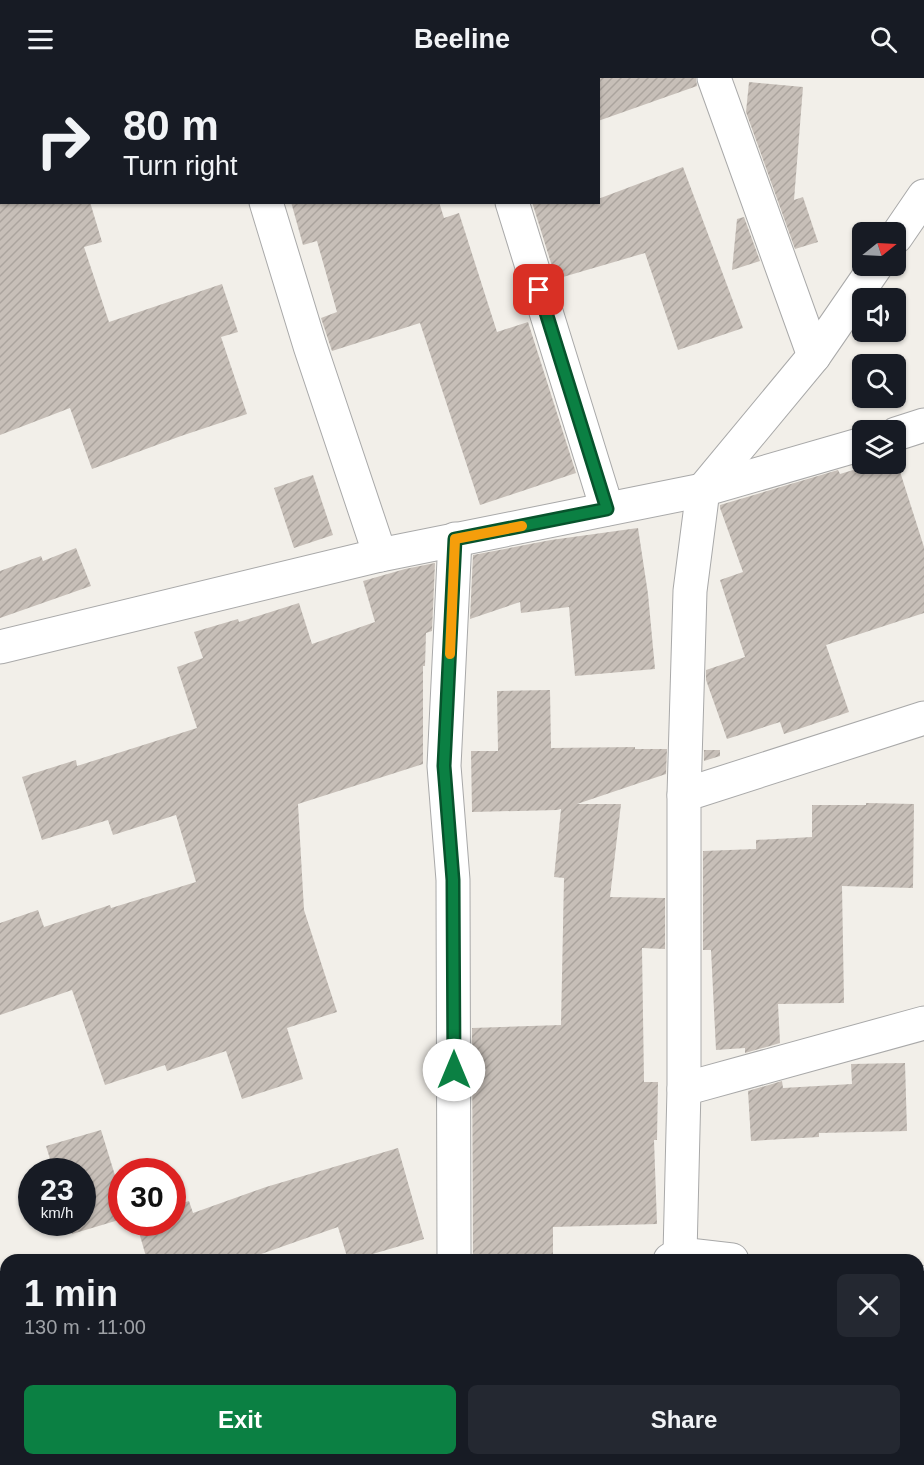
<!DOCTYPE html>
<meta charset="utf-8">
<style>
:root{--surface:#171b24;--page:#242831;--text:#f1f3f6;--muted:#9ea1a6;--accent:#0b8043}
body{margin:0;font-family:Arial,sans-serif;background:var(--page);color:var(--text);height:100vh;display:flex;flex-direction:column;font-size:22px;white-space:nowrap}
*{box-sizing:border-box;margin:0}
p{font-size:20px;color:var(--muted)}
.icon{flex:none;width:33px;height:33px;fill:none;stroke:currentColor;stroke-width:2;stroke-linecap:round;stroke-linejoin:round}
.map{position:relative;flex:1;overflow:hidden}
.side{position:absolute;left:0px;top:1176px;width:924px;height:212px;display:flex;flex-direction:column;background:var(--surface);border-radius:18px 18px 0 0;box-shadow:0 2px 4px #0004}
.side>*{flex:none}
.banner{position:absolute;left:0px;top:0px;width:600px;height:126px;box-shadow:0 2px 4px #0004;background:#171b24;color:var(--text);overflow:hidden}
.needle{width:39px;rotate:72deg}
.buttons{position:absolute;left:852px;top:144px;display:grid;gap:12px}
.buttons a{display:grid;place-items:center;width:54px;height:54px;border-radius:9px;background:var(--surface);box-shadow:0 2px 4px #0004;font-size:30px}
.speed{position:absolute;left:18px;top:1080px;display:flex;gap:12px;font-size:30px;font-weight:700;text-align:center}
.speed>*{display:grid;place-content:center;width:78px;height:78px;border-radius:50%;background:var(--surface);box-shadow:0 2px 4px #0004;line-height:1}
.speed small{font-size:15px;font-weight:400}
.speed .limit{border:9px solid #d22;background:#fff;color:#111}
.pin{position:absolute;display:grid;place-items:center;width:51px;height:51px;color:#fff;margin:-26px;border-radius:12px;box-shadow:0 3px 9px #0006}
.me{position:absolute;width:66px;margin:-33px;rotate:0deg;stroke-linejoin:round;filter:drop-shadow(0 0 4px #0008)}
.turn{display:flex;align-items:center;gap:21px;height:126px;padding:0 24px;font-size:27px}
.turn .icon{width:78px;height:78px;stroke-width:2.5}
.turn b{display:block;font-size:42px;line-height:51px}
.round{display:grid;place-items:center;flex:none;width:63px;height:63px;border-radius:9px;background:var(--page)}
.overview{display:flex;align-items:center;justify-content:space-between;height:102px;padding:0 24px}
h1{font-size:36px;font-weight:700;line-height:45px}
.button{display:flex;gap:12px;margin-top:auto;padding:12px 24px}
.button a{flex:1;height:69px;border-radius:9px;background:var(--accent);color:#fff;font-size:24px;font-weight:700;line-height:69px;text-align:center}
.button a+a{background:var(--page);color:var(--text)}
header{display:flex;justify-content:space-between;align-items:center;height:78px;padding:0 24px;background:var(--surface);font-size:27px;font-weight:700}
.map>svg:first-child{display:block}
.building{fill:url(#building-hatch)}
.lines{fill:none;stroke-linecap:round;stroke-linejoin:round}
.street-casing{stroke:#a9a9a9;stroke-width:35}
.street{stroke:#fff;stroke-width:33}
.route-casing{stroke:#07532c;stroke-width:15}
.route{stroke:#0b8043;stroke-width:10}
.slow{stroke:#f59e0b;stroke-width:10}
</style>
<header><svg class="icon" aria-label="menu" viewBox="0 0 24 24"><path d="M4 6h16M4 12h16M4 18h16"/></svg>Beeline<svg class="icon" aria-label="search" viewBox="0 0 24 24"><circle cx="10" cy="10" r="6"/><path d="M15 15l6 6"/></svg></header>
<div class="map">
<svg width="924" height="1387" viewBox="0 0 924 1387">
<defs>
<pattern id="building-hatch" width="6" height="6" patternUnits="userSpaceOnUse" patternTransform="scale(1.5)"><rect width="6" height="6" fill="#c7bfb8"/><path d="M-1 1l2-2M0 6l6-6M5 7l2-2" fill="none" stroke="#aba49e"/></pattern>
</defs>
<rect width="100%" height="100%" fill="#f2efe9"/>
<!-- building -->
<g class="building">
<path d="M 598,0 L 696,0 L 697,8 L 598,43 Z"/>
<path d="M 749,4 L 803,9 L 794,122 L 803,119 L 818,164 L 795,171 L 746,34 Z"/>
<path d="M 683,89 L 743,250 L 678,272 L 645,175 L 556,201 L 532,124 L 598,124 L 598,121 Z"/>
<path d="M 0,124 L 90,124 L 102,164 L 84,169 L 109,244 L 222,206 L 238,254 L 221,259 L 247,336 L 181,358 L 92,391 L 70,330 L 0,357 Z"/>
<path d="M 291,124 L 439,124 L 444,140 L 459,135 L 497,254 L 528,244 L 576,395 L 480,427 L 420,245 L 332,273 L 321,240 L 337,234 L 317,163 L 303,167 Z"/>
<path d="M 744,139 L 760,183 L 732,192 L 737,141 Z"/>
<path d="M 896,381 L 924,469 L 924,535 L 826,567 L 849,634 L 784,656 L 780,644 L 727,661 L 706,602 L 706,592 L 745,579 L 720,502 L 743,494 L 720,430 L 720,427 L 838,392 L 840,396 L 873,386 L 896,386 Z"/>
<path d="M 313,397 L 333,457 L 294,470 L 274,410 Z"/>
<path d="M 638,450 L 648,516 L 655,591 L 575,598 L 569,529 L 521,535 L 520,524 L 470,541 L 473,477 L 551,462 Z"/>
<path d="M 76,470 L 91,508 L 0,540 L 0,493 L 41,478 L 43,483 Z"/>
<path d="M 435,485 L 432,553 L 426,555 L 425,588 L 423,588 L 423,686 L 298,726 L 304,832 L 337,934 L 287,950 L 303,1001 L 242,1021 L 226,973 L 167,993 L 165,987 L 105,1007 L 72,912 L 0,937 L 0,845 L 38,832 L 44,849 L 110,827 L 111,830 L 196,804 L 176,737 L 113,757 L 108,742 L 42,762 L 22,699 L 76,682 L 77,688 L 197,650 L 177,589 L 203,580 L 194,554 L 238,541 L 239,544 L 299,525 L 312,566 L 375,544 L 363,503 L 405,491 Z"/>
<path d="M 550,612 L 551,670 L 635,669 L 635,671 L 667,671 L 666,696 L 577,726 L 621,726 L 610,819 L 665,820 L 665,871 L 642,870 L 644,1004 L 658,1004 L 657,1062 L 654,1062 L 657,1146 L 553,1149 L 553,1182 L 473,1182 L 472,950 L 561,947 L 564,800 L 554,799 L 561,731 L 557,732 L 472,734 L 471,673 L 498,673 L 497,613 Z"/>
<path d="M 704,672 L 720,672 L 720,678 L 704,683 Z"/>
<path d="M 866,725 L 914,726 L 913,810 L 842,808 L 844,925 L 778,926 L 780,965 L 745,975 L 745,970 L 716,972 L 711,872 L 703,872 L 703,773 L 756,771 L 756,762 L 812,759 L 812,727 L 866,727 Z"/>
<path d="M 905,985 L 907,1053 L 819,1055 L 819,1059 L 751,1063 L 748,1013 L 782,1003 L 783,1010 L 852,1006 L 851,986 Z"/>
<path d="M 101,1052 L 122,1120 L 122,1141 L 72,1156 L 69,1144 L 82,1144 L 82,1094 L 54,1094 L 46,1068 Z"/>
<path d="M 398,1070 L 424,1161 L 352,1182 L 348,1182 L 338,1149 L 244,1182 L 147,1182 L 136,1144 L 172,1144 L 172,1128 L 189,1123 L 193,1135 L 266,1109 Z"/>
</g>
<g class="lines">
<defs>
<g id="street">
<path d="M 228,0 L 229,2"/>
<path d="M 474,0 L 474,2"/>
<path d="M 714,0 L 814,278"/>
<path d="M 266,124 L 310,268 L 380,477"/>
<path d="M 512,124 L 607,431"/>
<path d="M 896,159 L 924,118"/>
<path d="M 896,356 L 924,347"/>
<path d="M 0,569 L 380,477 L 703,412 L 862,366"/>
<path d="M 684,717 L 690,513 L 703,412 L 814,278 L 876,188"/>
<path d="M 684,1011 L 924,945"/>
<path d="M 680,1176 L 684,1011 L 684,717 L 924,640"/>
<path d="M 454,1182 L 453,802 L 444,688 L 455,461"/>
<path d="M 670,1182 L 680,1176 L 732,1182"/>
<path d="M 918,1204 L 924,1205"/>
<path d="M 355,1387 L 362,1382"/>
</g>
</defs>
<!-- street casing -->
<use href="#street" class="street-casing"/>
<!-- street -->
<use href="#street" class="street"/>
</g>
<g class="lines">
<defs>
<path id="route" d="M 454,992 L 453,802 L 444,688 L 455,461 L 607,431 L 539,212"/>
</defs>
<!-- route casing -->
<use href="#route" class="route-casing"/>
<!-- route -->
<use href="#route" class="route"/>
<!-- slow -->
<path class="slow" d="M 450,576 L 455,461 L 522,448"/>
</g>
</svg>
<div class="buttons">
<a><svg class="needle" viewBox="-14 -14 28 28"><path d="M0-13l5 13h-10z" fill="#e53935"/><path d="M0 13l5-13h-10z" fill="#9ea1a6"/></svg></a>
<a><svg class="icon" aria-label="sound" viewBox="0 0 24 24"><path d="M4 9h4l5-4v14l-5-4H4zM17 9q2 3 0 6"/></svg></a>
<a><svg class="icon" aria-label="search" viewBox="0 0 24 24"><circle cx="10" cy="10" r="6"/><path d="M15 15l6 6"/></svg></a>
<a><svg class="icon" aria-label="layers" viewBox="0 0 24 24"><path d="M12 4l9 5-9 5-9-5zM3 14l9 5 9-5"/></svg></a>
</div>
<div class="speed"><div>23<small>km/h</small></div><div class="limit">30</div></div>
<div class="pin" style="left:539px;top:212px;background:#d93025"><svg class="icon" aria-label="arrive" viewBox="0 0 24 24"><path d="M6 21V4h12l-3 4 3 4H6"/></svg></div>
<svg class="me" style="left:454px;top:992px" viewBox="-20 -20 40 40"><circle r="19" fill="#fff"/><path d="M0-13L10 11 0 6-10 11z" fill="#0b8043"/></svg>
<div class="banner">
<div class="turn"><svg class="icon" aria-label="right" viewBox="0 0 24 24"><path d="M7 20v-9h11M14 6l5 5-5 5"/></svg><div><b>80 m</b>Turn right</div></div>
</div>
<section class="side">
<div class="overview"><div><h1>1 min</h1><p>130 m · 11:00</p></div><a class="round"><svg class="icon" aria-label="close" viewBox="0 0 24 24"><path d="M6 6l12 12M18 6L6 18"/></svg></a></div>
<div class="button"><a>Exit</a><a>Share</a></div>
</section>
</div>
